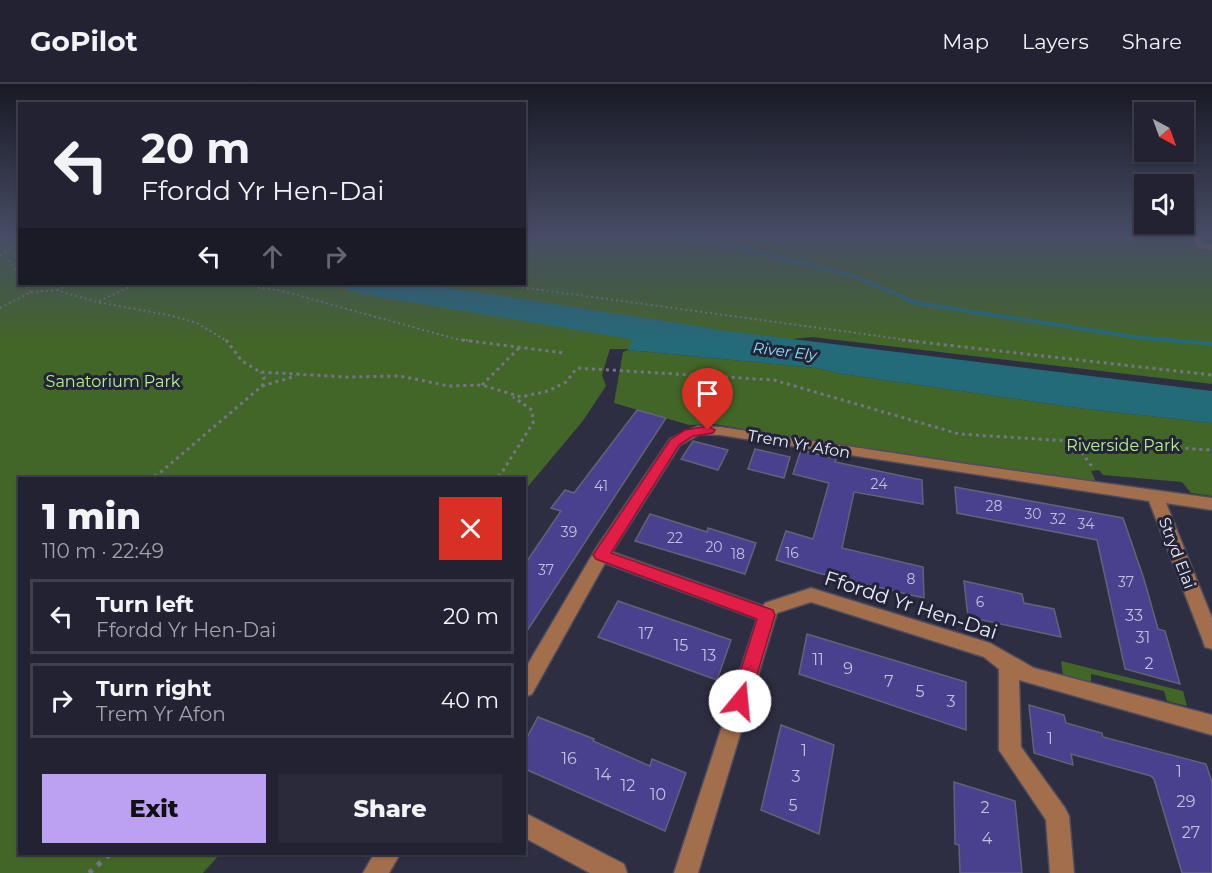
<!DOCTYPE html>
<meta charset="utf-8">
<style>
:root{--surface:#222232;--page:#2a2a3a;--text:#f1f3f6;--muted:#a2a4ac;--line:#3f3f4d;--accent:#bca0f2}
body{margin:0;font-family:Montserrat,sans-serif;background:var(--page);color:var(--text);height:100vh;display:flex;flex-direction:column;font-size:22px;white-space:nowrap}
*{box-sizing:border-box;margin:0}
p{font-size:20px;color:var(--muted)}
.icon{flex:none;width:33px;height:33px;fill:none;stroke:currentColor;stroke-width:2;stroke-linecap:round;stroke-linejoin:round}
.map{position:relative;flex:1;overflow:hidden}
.side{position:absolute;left:18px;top:393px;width:508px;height:378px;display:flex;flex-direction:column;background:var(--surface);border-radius:0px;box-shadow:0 2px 4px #0004,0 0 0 2px var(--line)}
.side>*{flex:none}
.banner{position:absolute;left:18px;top:18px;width:508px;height:183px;border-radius:0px;box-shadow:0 2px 4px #0004,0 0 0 2px var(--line);background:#222232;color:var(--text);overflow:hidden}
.needle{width:39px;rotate:139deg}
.fabs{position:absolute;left:1134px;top:18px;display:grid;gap:12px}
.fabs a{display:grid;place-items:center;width:60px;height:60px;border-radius:0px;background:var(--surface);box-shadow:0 2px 4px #0004,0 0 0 2px var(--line);font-size:30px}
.pin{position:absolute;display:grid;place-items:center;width:51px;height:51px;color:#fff;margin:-62px -26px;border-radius:50% 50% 50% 0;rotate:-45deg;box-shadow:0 0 6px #0007}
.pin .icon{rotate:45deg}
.me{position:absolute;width:66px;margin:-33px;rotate:17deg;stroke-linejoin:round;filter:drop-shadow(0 0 4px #0008)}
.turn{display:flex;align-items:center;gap:21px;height:126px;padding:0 24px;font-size:27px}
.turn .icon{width:78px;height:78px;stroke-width:2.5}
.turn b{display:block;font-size:42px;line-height:51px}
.lanes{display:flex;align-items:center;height:57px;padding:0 24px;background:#0003;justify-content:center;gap:30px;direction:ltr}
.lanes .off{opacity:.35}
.round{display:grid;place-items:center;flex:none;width:63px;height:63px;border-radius:0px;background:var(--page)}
.overview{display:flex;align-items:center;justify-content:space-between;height:102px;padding:0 24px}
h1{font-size:36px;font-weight:800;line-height:45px}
.primary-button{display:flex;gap:12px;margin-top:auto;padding:12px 24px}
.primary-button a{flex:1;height:69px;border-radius:0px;background:var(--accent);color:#111;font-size:24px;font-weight:800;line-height:69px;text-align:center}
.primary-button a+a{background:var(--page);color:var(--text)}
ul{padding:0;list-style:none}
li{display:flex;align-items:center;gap:18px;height:75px;margin:0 12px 9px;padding:0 12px;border:3px solid var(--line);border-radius:0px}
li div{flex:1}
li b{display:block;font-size:22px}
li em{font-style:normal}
header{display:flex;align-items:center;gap:36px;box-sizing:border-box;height:84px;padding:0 30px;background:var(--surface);border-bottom:2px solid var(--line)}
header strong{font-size:28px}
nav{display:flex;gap:33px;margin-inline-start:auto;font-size:21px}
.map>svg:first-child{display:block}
.green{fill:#426627}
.water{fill:#246b7a}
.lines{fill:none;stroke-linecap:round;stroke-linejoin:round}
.stream{fill:#246b7a;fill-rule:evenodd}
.river{fill:#246b7a;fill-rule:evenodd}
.building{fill:#49418d;stroke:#626279;stroke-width:1.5}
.minor-casing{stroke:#4c4c5f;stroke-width:3}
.path-far3{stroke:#757587;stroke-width:2;stroke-dasharray:2 3;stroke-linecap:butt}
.path-far2{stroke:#757587;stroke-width:3;stroke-dasharray:3 4;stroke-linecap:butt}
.path-far1{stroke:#757587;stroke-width:4.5;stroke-dasharray:4 5;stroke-linecap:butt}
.path{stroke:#757587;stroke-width:5;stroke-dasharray:4.5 7;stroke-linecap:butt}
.minor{fill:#a26e4c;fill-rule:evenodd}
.route{fill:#e11d48;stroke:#92132f;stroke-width:1.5}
.labels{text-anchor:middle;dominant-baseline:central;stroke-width:6;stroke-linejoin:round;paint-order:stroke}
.number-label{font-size:14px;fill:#c2c0de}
.far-water-label{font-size:15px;font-style:italic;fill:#8ae4f9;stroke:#242438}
.park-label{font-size:16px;fill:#b4f388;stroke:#242438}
.street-label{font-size:16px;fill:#eaebf9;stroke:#242438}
.near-number-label{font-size:16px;fill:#c2c0de}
.near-street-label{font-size:20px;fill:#eaebf9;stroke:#242438}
</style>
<header>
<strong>GoPilot</strong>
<nav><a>Map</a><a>Layers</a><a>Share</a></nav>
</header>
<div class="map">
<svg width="1212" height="789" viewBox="0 0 1212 789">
<rect width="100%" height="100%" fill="#2e2e42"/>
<!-- green -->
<g class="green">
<path d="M 0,151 L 19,151 L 20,200 L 525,200 L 525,151 L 1212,151 L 1212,300 L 812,253 L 688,266 L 610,265 L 602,291 L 606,302 L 582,338 L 525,406 L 525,394 L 20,394 L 20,770 L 220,770 L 203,789 L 0,789 Z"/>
<path d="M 628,266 L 816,284 L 842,290 L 1078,324 L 1212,339 L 1212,412 L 1191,409 L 1182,398 L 1103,391 L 1099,386 L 1091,387 L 1096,398 L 906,373 L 714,340 L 689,341 L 614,319 L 623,268 Z"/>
<path d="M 1061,577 L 1183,607 L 1187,622 L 1167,617 L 1164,607 L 1091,590 L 1091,598 L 1063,591 Z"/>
</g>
<!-- water -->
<path class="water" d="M 639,236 L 1212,307 L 1212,339 L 1078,324 L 842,290 L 816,284 L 628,266 Z"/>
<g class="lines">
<!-- stream -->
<path class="stream" d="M 668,151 L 676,151 L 740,162 L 856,191 L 917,217 L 1134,251 L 1212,258 L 1212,262 L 1134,255 L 916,221 L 852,193 L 740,166 L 670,153 Z"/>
<!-- river -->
<path class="river" d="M 344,200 L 423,200 L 703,243 L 717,247 L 722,255 L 717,263 L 703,267 L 361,210 L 349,207 Z"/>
</g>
<!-- building -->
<g class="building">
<path d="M 637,326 L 666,334 L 525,550 L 525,480 L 561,427 L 551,424 L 565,406 L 574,409 Z"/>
<path d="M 693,357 L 728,366 L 718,386 L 681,375 Z"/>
<path d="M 755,365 L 790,373 L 784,394 L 748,385 Z"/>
<path d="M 801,366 L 836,375 L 835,378 L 922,396 L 923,420 L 854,408 L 842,464 L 923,483 L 924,514 L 818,489 L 776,476 L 786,447 L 813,455 L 829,399 L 793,390 Z"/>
<path d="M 955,403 L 1123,434 L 1144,495 L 1158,545 L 1165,547 L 1180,600 L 1125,585 L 1097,456 L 957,429 Z"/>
<path d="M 650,430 L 707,448 L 708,444 L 756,459 L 745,490 L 635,457 Z"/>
<path d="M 964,497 L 1022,510 L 1024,519 L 1054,525 L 1061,553 L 968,533 Z"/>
<path d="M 618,517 L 731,556 L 717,596 L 598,553 Z"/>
<path d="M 807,550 L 966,598 L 966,646 L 799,590 Z"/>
<path d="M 1029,621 L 1064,631 L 1066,639 L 1102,649 L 1103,653 L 1206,680 L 1212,698 L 1212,789 L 1182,789 L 1154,695 L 1151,692 L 1071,670 L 1073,681 L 1034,669 Z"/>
<path d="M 538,633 L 594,655 L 593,657 L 650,682 L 652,675 L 686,689 L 665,747 L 525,685 L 525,657 Z"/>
<path d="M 781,641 L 834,661 L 819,750 L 761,726 Z"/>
<path d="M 954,698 L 1015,717 L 1022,789 L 960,789 L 959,761 L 955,760 Z"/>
</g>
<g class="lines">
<defs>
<g id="minor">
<path d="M 1191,151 L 1199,151 L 1205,159 L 1212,160 L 1212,166 L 1199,164 Z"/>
<path d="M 698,342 L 720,343 L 966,380 L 1212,414 L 1212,426 L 1166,419 L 1212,534 L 1212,565 L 1205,563 L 1203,557 L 1149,417 L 720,351 L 700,350 L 680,361 L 612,468 L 763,522 L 765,519 L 811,504 L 990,559 L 1034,584 L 1212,631 L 1212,651 L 1019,596 L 1021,663 L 1065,724 L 1069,732 L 1074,789 L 1050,789 L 1046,736 L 999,666 L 999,585 L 984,573 L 811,518 L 777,529 L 776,532 L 698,789 L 674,789 L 757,535 L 605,479 L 532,610 L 525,613 L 525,585 L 595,466 L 670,355 Z"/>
<path d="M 525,729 L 624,780 L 627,789 L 590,789 L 525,754 Z"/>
<path d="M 374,770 L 400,770 L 389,789 L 363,789 Z"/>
</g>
</defs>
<!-- minor casing -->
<use href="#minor" class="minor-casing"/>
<!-- path-far3 -->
<g class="path-far3">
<path d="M 0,171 L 7,175 L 20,191"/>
<path d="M 0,171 L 20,158"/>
<path d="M 238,200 L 282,207 L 456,255 L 474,257"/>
<path d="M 497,200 L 915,257"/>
<path d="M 57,206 L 70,200"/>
<path d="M 31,208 L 56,206 L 97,218 L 173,232 L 197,239 L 227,257"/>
<path d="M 99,217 L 136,200"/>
<path d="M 0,224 L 31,208 L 25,200"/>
</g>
<!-- path-far2 -->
<g class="path-far2">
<path d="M 226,256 L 242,277 L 260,288 L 347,293 L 400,292 L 449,302 L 482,301 L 521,313 L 548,307 L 566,298 L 577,284 L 774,296 L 959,350 L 1212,366"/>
<path d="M 462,256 L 565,269"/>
<path d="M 902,256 L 1212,291"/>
<path d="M 482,301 L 520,263"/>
<path d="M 262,302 L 296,292"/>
<path d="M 1073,357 L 1094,385"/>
<path d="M 155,393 L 262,302 L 264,293 L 261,288"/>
<path d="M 499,393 L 533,339 L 532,326 L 513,313"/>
</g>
<!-- path-far1 -->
<g class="path-far1">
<path d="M 154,394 L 157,391"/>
<path d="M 498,394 L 500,391"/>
</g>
<!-- path -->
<path class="path" d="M 89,789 L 110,770"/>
<!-- minor -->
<use href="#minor" class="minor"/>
</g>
<!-- sky -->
<linearGradient id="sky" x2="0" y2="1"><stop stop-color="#191924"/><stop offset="0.58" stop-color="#464c65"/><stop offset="1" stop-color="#464c65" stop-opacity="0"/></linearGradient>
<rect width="1212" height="261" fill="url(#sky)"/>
<!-- route -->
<path class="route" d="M 708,342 L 715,346 L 713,349 L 693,352 L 679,361 L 611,469 L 773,526 L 775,531 L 749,617 L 747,623 L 740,626 L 733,623 L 731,617 L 757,535 L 596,475 L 593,471 L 670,356 L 685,346 Z"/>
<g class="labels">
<!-- number labels -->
<g class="number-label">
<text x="879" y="400">24</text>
<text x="601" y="402">41</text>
<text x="994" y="422">28</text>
<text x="1033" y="430">30</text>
<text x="1058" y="435">32</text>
<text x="1086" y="440">34</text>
<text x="569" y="448">39</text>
<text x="675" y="454">22</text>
<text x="714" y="463">20</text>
<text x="792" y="469">16</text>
<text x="738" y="470">18</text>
<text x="546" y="486">37</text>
<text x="911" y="495">8</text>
<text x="1126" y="498">37</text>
<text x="980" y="518">6</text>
</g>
<!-- far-water labels -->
<g class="far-water-label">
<text transform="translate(785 267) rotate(7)">River Ely</text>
</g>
<!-- park labels -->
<g class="park-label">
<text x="113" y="297">Sanatorium Park</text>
<text x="1123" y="361">Riverside Park</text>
</g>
<!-- street labels -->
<g class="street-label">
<text transform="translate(799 360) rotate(10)">Trem Yr Afon</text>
<text transform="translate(1177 469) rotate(69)">Stryd Elai</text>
</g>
<!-- near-number labels -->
<g class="near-number-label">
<text x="1134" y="531">33</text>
<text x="646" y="549">17</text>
<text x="1143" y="553">31</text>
<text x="681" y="561">15</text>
<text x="709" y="571">13</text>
<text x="818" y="575">11</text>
<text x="1149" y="579">2</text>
<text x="848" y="584">9</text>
<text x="889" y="597">7</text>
<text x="920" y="607">5</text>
<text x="951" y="617">3</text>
<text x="1050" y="654">1</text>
<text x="804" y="666">1</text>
<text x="569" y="674">16</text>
<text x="1179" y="687">1</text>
<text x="603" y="690">14</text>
<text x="796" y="692">3</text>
<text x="628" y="701">12</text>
<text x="658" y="710">10</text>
<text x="1186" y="717">29</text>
<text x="793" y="721">5</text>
<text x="985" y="723">2</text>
<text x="1191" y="748">27</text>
<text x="987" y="754">4</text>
</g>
<!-- near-street labels -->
<g class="near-street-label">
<text transform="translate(911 521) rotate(18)">Ffordd Yr Hen-Dai</text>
</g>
</g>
</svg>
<div class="fabs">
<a><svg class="needle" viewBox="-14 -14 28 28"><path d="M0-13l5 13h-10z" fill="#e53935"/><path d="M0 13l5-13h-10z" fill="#a2a4ac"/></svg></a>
<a><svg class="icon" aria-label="sound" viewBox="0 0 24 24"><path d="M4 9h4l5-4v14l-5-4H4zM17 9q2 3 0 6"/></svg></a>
</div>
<div class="pin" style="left:708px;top:346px;background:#d93025"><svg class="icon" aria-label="arrive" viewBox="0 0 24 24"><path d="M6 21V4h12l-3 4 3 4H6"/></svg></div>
<svg class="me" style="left:740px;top:617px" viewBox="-20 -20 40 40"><circle r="19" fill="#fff"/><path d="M0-13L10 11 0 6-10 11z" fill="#e11d48"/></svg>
<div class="banner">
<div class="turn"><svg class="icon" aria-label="left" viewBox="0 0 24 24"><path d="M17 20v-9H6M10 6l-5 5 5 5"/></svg><div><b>20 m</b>Ffordd Yr Hen-Dai</div></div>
<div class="lanes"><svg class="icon" aria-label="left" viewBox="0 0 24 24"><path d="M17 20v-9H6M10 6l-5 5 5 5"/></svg><svg class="icon off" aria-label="ahead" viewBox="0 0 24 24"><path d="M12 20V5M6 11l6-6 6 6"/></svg><svg class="icon off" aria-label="right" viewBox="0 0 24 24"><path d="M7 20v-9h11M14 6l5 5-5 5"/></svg></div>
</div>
<section class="side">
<div class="overview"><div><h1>1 min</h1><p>110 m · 22:49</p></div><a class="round" style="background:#d93025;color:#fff"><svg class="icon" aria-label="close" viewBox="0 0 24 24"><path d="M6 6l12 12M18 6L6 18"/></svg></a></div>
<ul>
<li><svg class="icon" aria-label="left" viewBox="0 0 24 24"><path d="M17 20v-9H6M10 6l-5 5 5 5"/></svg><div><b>Turn left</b><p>Ffordd Yr Hen-Dai</p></div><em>20 m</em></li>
<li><svg class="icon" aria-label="right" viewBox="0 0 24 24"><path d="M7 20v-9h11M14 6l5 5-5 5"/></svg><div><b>Turn right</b><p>Trem Yr Afon</p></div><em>40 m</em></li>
</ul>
<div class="primary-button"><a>Exit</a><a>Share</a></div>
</section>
</div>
